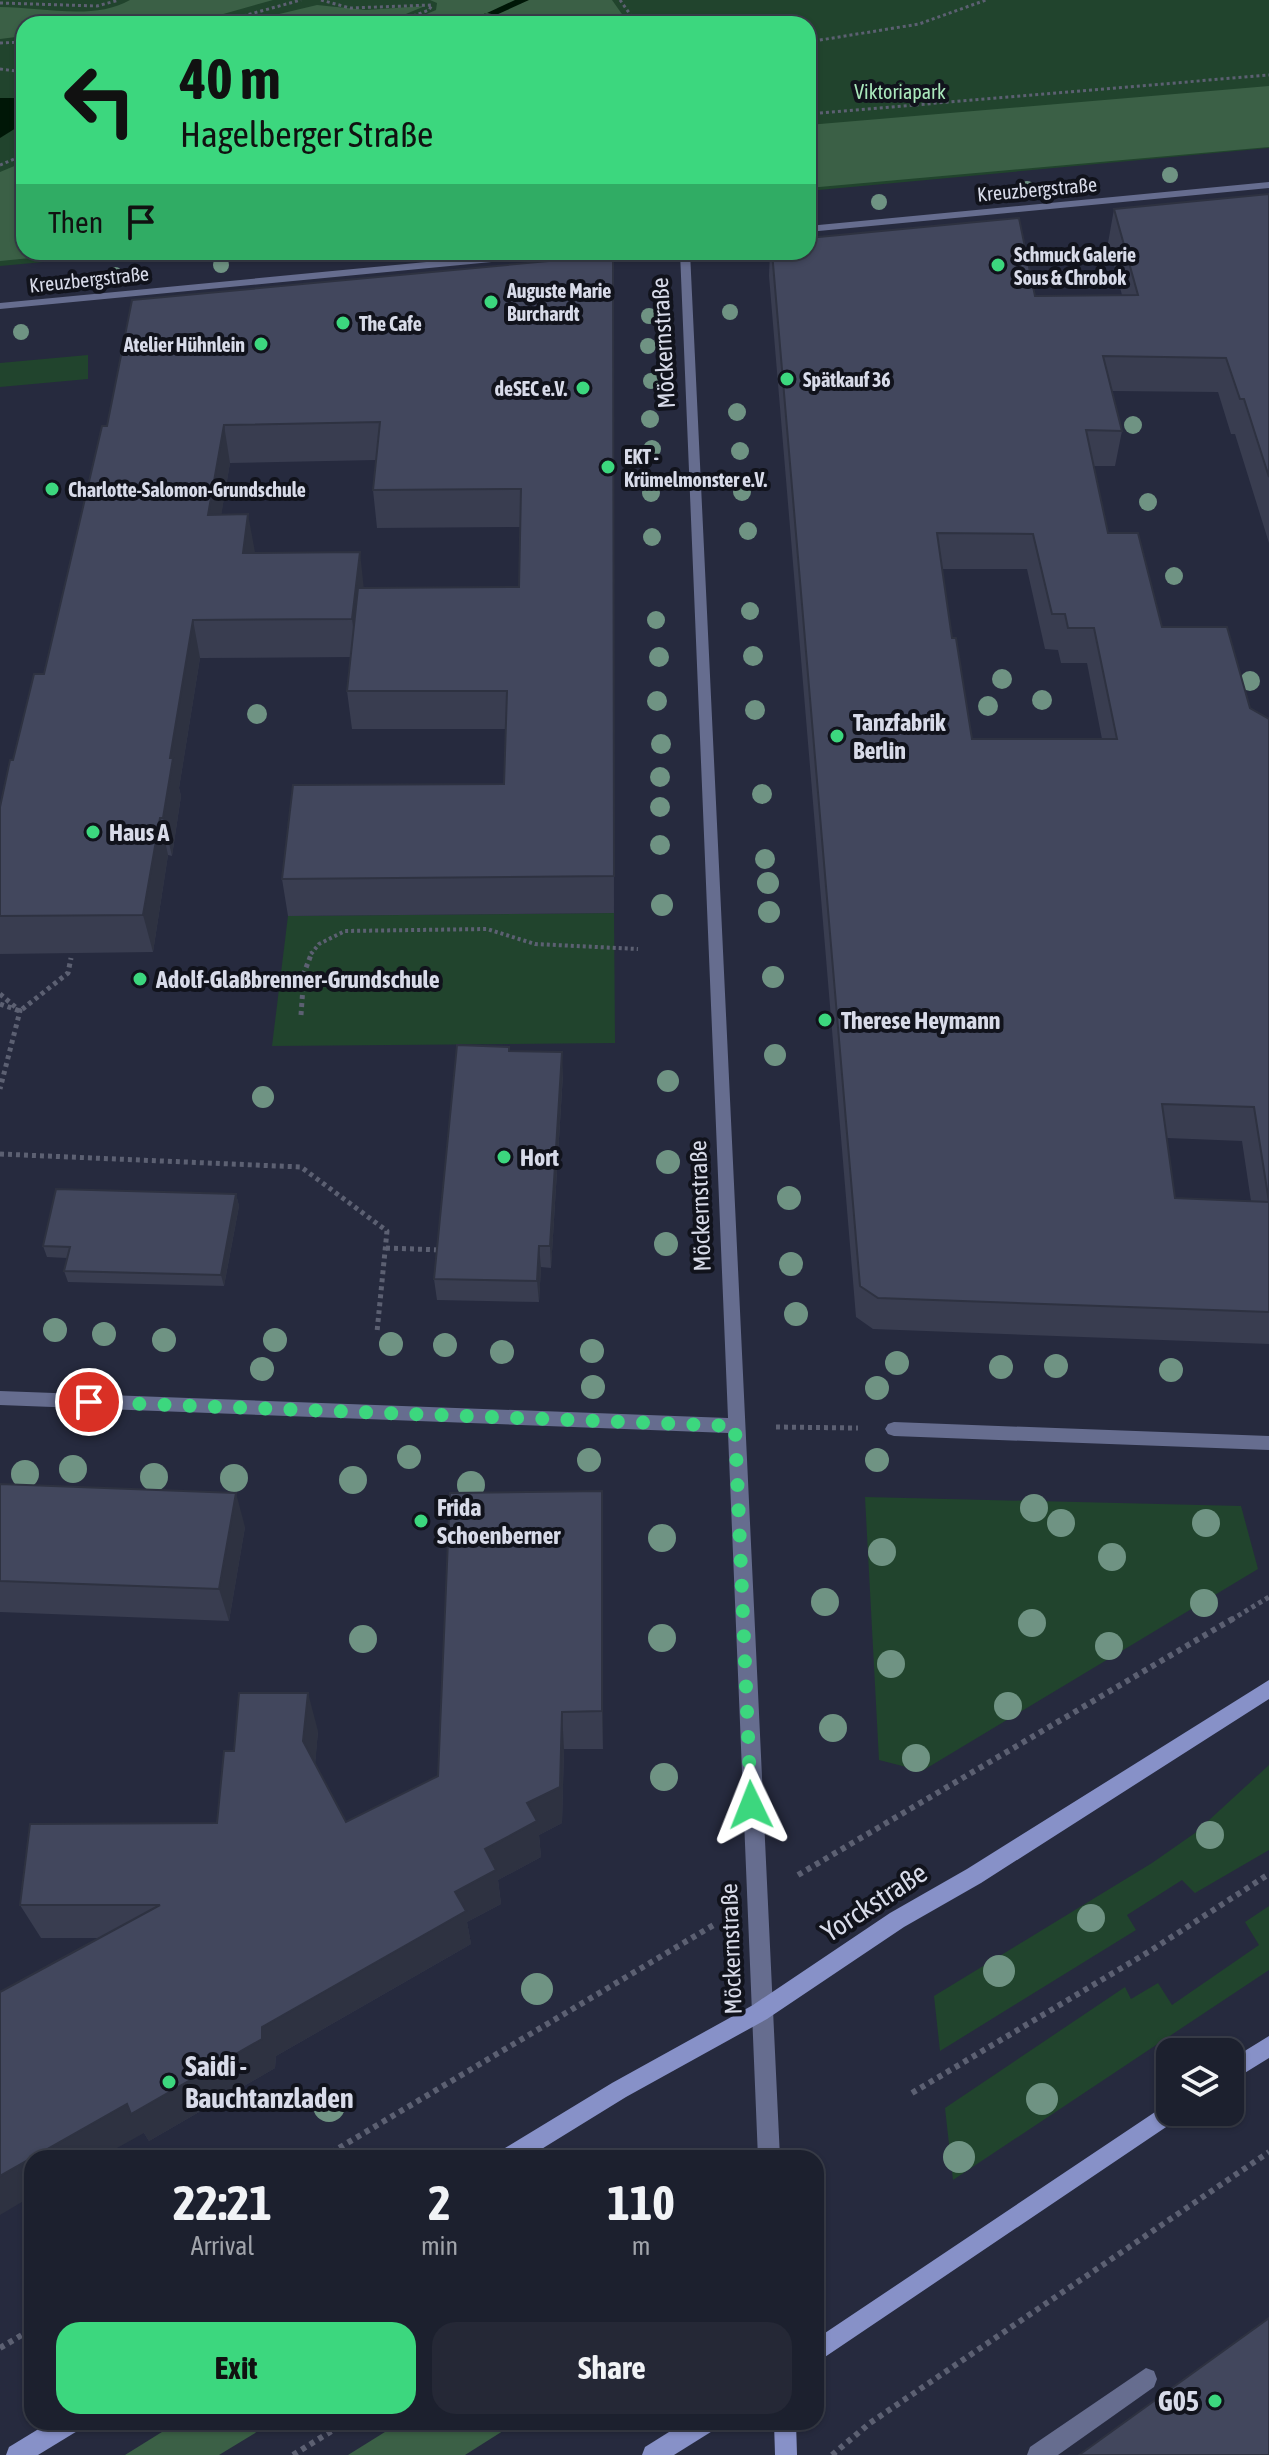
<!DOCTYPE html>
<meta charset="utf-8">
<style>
:root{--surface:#1c202e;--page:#252836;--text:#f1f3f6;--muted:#a0a3aa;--line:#3a3e4a;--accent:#3cd77e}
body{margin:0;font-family:"Asap Condensed",sans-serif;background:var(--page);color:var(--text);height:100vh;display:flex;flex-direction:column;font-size:30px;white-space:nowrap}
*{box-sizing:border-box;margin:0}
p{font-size:26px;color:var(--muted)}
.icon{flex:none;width:44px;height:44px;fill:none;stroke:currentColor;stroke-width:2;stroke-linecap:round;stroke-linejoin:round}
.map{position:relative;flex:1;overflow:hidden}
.sheet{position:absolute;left:24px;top:2150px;width:800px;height:280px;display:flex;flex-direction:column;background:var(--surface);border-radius:24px;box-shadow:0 2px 6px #0004,0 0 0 2px var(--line)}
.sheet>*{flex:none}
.banner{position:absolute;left:16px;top:16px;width:800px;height:244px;border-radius:24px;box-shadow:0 2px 6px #0004,0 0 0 2px var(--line);background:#3cd77e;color:#111;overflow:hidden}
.controls{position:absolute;left:1156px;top:2038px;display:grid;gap:16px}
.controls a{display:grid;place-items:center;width:88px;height:88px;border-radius:16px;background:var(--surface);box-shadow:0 2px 6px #0004,0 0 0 2px var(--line);font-size:40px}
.pin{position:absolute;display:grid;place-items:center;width:68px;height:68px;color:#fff;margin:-34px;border:4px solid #fff;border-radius:50%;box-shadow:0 2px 8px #0007}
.me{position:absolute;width:88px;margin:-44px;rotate:358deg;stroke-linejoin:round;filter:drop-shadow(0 0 6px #0008)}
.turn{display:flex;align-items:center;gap:28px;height:168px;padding:0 32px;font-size:36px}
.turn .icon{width:104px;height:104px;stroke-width:2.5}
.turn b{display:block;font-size:56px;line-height:68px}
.then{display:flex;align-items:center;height:76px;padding:0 32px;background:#0003;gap:16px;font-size:30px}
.eta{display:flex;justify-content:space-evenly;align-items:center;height:136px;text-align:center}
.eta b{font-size:48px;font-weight:700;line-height:56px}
.action{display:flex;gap:16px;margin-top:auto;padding:16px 32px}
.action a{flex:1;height:92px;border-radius:24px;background:var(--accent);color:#111;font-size:32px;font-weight:700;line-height:92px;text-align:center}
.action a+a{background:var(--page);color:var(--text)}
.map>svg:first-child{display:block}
.green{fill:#21442d}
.forest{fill:#3b6046}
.water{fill:#001707}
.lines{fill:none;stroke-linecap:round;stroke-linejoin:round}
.stream{fill:#001707;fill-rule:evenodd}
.path-far3{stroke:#5c6072;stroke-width:3;stroke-dasharray:3 3;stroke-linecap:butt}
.path-far2{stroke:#5c6072;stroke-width:4;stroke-dasharray:3 3;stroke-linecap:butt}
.path-far1{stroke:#5c6072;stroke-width:5;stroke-dasharray:4 4;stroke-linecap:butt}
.path{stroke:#5c6072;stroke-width:6;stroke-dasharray:5 5;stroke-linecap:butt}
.lane{fill:#666d8f;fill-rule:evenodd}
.street{fill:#666d8f;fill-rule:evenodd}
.secondary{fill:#8791c8;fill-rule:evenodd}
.tree{fill:#6f9383}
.wall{fill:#393d50;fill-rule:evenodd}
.shaded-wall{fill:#2e3241}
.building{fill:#42475d;stroke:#2e3241;stroke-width:2;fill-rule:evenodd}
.route{stroke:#3cd77e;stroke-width:14;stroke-dasharray:0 25.2}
.poi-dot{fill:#3cd77e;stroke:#11131c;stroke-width:3}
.labels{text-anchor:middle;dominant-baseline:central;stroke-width:8;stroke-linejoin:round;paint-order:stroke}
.far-park-label{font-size:20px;fill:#aae9bc;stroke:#11131c}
.far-street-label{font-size:20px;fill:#d8dbe9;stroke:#11131c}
.far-poi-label{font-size:20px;font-weight:bold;fill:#d8dbe9;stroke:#11131c;text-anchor:start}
.street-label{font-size:24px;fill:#d8dbe9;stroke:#11131c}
.poi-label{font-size:24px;font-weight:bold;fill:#d8dbe9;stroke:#11131c;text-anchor:start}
.near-street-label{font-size:28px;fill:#d8dbe9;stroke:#11131c}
.near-poi-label{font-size:28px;font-weight:bold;fill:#d8dbe9;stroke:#11131c;text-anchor:start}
</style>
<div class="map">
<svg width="1269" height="2455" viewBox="0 0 1269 2455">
<rect width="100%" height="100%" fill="#262a3e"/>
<!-- green -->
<g class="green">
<path d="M 0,0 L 1269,0 L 1269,148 L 808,191 L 808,24 L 24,24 L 24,252 L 152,252 L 0,266 Z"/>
<path d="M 88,355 L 88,379 L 0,387 L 0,363 Z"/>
<path d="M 614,913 L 615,1043 L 272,1046 L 288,916 Z"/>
<path d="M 865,1497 L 1241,1506 L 1258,1569 L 922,1771 L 879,1760 Z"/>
<path d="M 1269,1765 L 1269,1850 L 1195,1893 L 1182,1880 L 1127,1915 L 1136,1930 L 940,2051 L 934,1996 L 1152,1863 L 1195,1833 Z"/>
<path d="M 1269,1906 L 1269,1970 L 953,2180 L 945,2108 L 1125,1987 L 1131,1999 L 1158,1983 L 1172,2005 L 1259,1945 L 1245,1922 Z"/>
</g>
<!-- forest -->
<g class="forest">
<path d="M 130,0 L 273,0 L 188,24 L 24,24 L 24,36 L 0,39 L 0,7 C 41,7 94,21 130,0 Z"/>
<path d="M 430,0 L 612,0 L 629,24 L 529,24 L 484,13 L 488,24 L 403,24 L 436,10 L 437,3 Z"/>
<path d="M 317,5 L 366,10 L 425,6 L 382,24 L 237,24 Z"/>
<path d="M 1269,86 L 1269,147 L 808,188 L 808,125 Z"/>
<path d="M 24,162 L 24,252 L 93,252 L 0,261 L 0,172 Z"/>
<path d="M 178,2422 L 273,2422 L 219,2455 L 125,2455 Z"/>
<path d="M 401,2422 L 517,2422 L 465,2455 L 348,2455 Z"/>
</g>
<!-- water -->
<path class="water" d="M 0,98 L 24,98 L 24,123 L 0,138 Z"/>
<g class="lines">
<!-- stream -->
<path class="stream" d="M 515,0 L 529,0 L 496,15 L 487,13 Z"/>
<!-- path-far3 -->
<g class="path-far3">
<path d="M 321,0 L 350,8 L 432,5 L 429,10 L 392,24"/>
<path d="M 620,0 L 637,24"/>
<path d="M 0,3 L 97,6 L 119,0"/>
<path d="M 214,24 L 301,0"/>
<path d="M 808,42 L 919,24 L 986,0"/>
<path d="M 0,43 L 24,42"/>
<path d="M 0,69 L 24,72"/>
<path d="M 808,114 L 1269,75"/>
<path d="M 0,165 L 24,155"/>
</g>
<!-- path-far2 -->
<path class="path-far2" d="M 311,954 L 319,944 L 345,931 L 487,929 L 535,944 L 638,949"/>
<!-- path-far1 -->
<g class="path-far1">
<path d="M 0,994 L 20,1011 L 0,1089"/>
<path d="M 0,1004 L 20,1011 L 68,973 L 71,958"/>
<path d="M 301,1015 L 304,973 L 312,952"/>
<path d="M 0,1154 L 301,1167 L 387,1231 L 377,1332"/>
<path d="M 386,1248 L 441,1250"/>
<path d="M 776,1427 L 858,1428"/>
<path d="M 1231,1620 L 1269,1597"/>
</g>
<!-- path -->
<g class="path">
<path d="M 798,1875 L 1234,1618"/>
<path d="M 912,2093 L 1150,1951 L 1269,1874"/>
<path d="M 322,2158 L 717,1923"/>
<path d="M 0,2348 L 32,2329"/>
<path d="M 293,2455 L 346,2422"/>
<path d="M 832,2455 L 870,2423 L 1269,2152"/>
</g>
<!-- lane -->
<path class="lane" d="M 1146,2368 L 1154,2371 L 1157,2379 L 1154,2387 L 1058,2455 L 1027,2455 L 1030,2447 Z"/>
<!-- street -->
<g class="street">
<path d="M 1269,182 L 1269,188 L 808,232 L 808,226 Z"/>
<path d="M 531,252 L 569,252 L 564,255 L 0,309 L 0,303 Z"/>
<path d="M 680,252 L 690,252 L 780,2158 L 758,2158 L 728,1433 L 0,1405 L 0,1391 L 728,1418 Z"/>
<path d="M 894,1422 L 1269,1436 L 1269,1450 L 894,1436 L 888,1434 L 885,1429 L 888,1424 Z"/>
</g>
<!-- secondary -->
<g class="secondary">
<path d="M 1269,1680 L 1269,1699 L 981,1883 L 904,1927 L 767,2019 L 626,2097 L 527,2158 L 496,2158 L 500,2151 L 612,2083 L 753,2005 L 890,1913 L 967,1869 Z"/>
<path d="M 1269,2036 L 1269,2058 L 1230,2082 L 1230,2060 Z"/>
<path d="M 1170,2102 L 1170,2112 L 1181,2112 L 1178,2119 L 816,2363 L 816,2339 Z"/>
<path d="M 50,2422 L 82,2422 L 79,2430 L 38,2455 L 6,2455 L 9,2447 Z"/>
<path d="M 685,2422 L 717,2422 L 714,2430 L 674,2455 L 642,2455 L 645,2447 Z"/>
<path d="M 774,2422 L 796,2422 L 797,2455 L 775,2455 Z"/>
</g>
</g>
<!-- trees -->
<g class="tree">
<circle cx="1170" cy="175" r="8"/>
<circle cx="1027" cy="189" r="8"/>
<circle cx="879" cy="202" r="8"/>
<circle cx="221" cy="265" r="8"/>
<circle cx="115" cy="275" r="8"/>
<circle cx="730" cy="312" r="8"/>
<circle cx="649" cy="316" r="8"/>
<circle cx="21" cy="332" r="8"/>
<circle cx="648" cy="346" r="8"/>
<circle cx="651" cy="381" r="8"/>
<circle cx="737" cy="412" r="9"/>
<circle cx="650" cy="419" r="9"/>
<circle cx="1133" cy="425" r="9"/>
<circle cx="652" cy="449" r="9"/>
<circle cx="740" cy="451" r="9"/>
<circle cx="742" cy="492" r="9"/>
<circle cx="651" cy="493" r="9"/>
<circle cx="1148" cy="502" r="9"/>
<circle cx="748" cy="531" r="9"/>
<circle cx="652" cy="537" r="9"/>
<circle cx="1174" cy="576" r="9"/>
<circle cx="750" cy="611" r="9"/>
<circle cx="656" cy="620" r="9"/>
<circle cx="753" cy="656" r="10"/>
<circle cx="659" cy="657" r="10"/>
<circle cx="1002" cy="679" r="10"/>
<circle cx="1250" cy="681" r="10"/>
<circle cx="1042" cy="700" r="10"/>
<circle cx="657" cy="701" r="10"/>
<circle cx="988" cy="706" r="10"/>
<circle cx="755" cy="710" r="10"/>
<circle cx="257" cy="714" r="10"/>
<circle cx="661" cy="744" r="10"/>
<circle cx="660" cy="777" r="10"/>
<circle cx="762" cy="794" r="10"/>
<circle cx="660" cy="807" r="10"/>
<circle cx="660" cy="845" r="10"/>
<circle cx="765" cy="859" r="10"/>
<circle cx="768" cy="883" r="11"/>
<circle cx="662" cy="905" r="11"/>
<circle cx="769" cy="912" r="11"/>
<circle cx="773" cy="977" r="11"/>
<circle cx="775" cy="1055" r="11"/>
<circle cx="668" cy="1081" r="11"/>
<circle cx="263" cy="1097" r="11"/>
<circle cx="668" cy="1162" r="12"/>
<circle cx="789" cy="1198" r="12"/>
<circle cx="666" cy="1244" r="12"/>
<circle cx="791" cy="1264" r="12"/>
<circle cx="796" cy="1314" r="12"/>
<circle cx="55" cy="1330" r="12"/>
<circle cx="104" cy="1334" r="12"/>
<circle cx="164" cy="1340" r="12"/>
<circle cx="275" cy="1340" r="12"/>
<circle cx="391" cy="1344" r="12"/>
<circle cx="445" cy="1345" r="12"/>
<circle cx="592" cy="1351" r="12"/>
<circle cx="502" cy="1352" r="12"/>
<circle cx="897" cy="1363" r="12"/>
<circle cx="1056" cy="1366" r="12"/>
<circle cx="1001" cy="1367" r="12"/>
<circle cx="262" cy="1369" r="12"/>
<circle cx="1171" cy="1370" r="12"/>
<circle cx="593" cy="1387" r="12"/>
<circle cx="877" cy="1388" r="12"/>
<circle cx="409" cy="1457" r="12"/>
<circle cx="589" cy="1460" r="12"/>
<circle cx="877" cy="1460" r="12"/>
<circle cx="73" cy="1469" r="14"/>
<circle cx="25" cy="1474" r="14"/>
<circle cx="154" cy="1477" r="14"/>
<circle cx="234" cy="1478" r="14"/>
<circle cx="353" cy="1480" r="14"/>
<circle cx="471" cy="1485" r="14"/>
<circle cx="1034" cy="1508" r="14"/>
<circle cx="1061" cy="1523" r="14"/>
<circle cx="1206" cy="1523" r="14"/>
<circle cx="662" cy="1538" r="14"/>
<circle cx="882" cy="1552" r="14"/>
<circle cx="1112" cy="1557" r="14"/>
<circle cx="825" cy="1602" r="14"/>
<circle cx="1204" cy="1603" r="14"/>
<circle cx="1032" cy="1623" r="14"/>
<circle cx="662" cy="1638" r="14"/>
<circle cx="363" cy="1639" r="14"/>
<circle cx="1109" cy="1646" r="14"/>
<circle cx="891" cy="1664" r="14"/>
<circle cx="1008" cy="1706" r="14"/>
<circle cx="833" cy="1728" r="14"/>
<circle cx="916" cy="1758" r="14"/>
<circle cx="664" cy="1777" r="14"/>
<circle cx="1210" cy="1835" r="14"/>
<circle cx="1091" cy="1918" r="14"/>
<circle cx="999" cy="1971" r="16"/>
<circle cx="537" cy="1989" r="16"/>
<circle cx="1042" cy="2099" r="16"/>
<circle cx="329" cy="2106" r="16"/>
<circle cx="959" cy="2157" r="16"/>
</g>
<!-- wall -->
<g class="wall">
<path d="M 1269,194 L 1269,543 L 1235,434 L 1231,434 L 1218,392 L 1112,391 L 1122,431 L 1115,466 L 1093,466 L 1108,533 L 1162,627 L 1250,708 L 1269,719 L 1269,1344 L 873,1329 L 856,1317 L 769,276 L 770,252 L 808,252 L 1035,296 L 1122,295 L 1108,243 L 1114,209 ZM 942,569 L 1027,569 L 1045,649 L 1058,650 L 1061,663 L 1087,663 L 1102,739 L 972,739 L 952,638 ZM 1167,1138 L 1242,1141 L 1251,1201 L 1175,1198 Z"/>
<path d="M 613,255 L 614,913 L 288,916 L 282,879 L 504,784 L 506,729 L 352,729 L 347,691 L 351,657 L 200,658 L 179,788 L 181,796 L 172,856 L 168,855 L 153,952 L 0,954 L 0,807 L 13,760 L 44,674 L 107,426 ZM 376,460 L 373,490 L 377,528 L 520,527 L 519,587 L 364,588 L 254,553 L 221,515 L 230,463 Z"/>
<path d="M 509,1047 L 510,1051 L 563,1074 L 551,1268 L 541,1267 L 539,1302 L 437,1300 L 434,1279 Z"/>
<path d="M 236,1194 L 239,1206 L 224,1286 L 68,1282 L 64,1271 L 67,1258 L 47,1257 L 43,1246 Z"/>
<path d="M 0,1484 L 245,1527 L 229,1621 L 0,1612 Z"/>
<path d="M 602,1491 L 603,1749 L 564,1749 L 562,1823 L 539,1835 L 541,1857 L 498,1880 L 501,1904 L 467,1922 L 471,1944 L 276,2056 L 275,2068 L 149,2141 L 144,2133 L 99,1938 L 41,1938 L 20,1905 L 217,1823 L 234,1751 L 318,1731 L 315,1764 L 346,1822 L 438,1776 Z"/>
</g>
<!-- shaded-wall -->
<g class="shaded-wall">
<path d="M 224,425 L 230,463 L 215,553 L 208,515 Z"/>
<path d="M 248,514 L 255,552 L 249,591 L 243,553 Z"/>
<path d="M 360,552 L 364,590 L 357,657 L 352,619 Z"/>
<path d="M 193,620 L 200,658 L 179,788 L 181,796 L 172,856 L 163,818 L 170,758 Z"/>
<path d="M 160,818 L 168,855 L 153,952 L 143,915 Z"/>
<path d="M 562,1052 L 563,1074 L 551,1268 L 550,1246 Z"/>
<path d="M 236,1194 L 239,1206 L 224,1286 L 221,1275 Z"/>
<path d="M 539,1246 L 541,1267 L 539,1302 L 537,1281 Z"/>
<path d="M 602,1491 L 603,1533 L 603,1749 L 602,1711 Z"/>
<path d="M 236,1493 L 245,1527 L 229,1621 L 219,1589 Z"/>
<path d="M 308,1693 L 318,1731 L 314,1778 L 303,1741 Z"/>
<path d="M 562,1712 L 564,1749 L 562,1823 L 539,1835 L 541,1857 L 498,1880 L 501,1904 L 467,1922 L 471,1944 L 276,2056 L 275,2068 L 149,2141 L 144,2133 L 99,2158 L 32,2158 L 32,2196 L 0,2215 L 0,2176 L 262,2027 L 455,1892 L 485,1849 L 527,1803 Z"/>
</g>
<!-- building -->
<g class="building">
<path d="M 1269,194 L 1269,477 L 1244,399 L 1240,399 L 1226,358 L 1103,356 L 1122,431 L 1086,430 L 1108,533 L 1138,533 L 1162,627 L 1227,627 L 1250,708 L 1269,719 L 1269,1312 L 878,1298 L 860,1286 L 772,252 L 808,252 L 808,238 L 1019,218 L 1035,296 L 1138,295 L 1114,209 ZM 937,533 L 1033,534 L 1052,614 L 1065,614 L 1068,628 L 1094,628 L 1117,739 L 972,739 L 956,638 L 952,638 ZM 1162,1104 L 1254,1107 L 1269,1202 L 1175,1198 Z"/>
<path d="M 613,255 L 614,876 L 282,879 L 293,785 L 504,784 L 507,691 L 347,691 L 358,588 L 519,587 L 521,489 L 373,490 L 380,422 L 224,425 L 208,515 L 248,514 L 243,553 L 360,552 L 352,619 L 193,620 L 170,758 L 173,758 L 163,818 L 160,818 L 143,915 L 0,916 L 0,807 L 10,760 L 13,760 L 34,674 L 44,674 L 102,426 L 107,426 L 132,300 Z"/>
<path d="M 457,1045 L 509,1047 L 509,1051 L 562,1052 L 550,1246 L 539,1246 L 537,1281 L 434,1279 Z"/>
<path d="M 56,1189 L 236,1194 L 221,1275 L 64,1271 L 70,1247 L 43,1246 Z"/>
<path d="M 0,1484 L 236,1493 L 219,1589 L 0,1581 Z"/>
<path d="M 602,1491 L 602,1711 L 562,1712 L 560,1787 L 527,1803 L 537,1821 L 485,1849 L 496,1870 L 455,1892 L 466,1911 L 262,2027 L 262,2039 L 131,2114 L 127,2104 L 0,2176 L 0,1992 L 160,1905 L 20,1905 L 30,1824 L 217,1823 L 224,1751 L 234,1751 L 239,1693 L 308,1693 L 303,1741 L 346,1822 L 438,1776 L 450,1493 Z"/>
<path d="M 1269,2318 L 1269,2455 L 1079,2455 Z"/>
</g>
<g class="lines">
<!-- route -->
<path class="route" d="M 89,1402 L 735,1426 L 751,1805"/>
</g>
<!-- markers -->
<g class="poi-dot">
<circle cx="998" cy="265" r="8"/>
<circle cx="491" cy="302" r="8"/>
<circle cx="343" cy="323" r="8"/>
<circle cx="261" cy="344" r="8"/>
<circle cx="787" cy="379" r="8"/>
<circle cx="583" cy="388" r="8"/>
<circle cx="608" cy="467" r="8"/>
<circle cx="52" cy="489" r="8"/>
<circle cx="837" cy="736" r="8"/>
<circle cx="93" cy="832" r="8"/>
<circle cx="140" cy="979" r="8"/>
<circle cx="825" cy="1020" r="8"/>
<circle cx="504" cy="1157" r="8"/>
<circle cx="421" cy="1521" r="8"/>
<circle cx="169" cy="2082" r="8"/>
<circle cx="1215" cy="2401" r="8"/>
</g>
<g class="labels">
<!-- far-park labels -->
<g class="far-park-label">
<text x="900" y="91">Viktoriapark</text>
</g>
<!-- far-street labels -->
<g class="far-street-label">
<text transform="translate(1037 189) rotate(-5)">Kreuzbergstraße</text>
<text transform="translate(89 279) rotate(-6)">Kreuzbergstraße</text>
</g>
<!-- far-poi labels -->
<g class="far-poi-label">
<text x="1014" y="254">Schmuck Galerie<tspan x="1014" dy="23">Sous &amp; Chrobok</tspan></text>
<text x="507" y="290">Auguste Marie<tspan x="507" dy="23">Burchardt</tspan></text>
<text x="359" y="323">The Cafe</text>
<text x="245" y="344" text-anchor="end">Atelier Hühnlein</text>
<text x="803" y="379">Spätkauf 36</text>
<text x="567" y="388" text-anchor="end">deSEC e.V.</text>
<text x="624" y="456">EKT -<tspan x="624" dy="23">Krümelmonster e.V.</tspan></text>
<text x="68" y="489">Charlotte-Salomon-Grundschule</text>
</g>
<!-- street labels -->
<g class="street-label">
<text transform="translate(663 343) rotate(-93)">Möckernstraße</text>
<text transform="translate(700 1206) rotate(-92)">Möckernstraße</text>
<text transform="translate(731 1949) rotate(-92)">Möckernstraße</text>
</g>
<!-- poi labels -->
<g class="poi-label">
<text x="853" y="722">Tanzfabrik<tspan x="853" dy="28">Berlin</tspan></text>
<text x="109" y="832">Haus A</text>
<text x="156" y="979">Adolf-Glaßbrenner-Grundschule</text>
<text x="841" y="1020">Therese Heymann</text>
<text x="520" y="1157">Hort</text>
<text x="437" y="1507">Frida<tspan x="437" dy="28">Schoenberner</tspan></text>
</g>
<!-- near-street labels -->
<g class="near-street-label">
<text transform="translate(874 1902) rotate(-33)">Yorckstraße</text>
</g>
<!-- near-poi labels -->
<g class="near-poi-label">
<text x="185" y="2066">Saidi -<tspan x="185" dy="32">Bauchtanzladen</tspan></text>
<text x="1199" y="2401" text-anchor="end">G05</text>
</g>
</g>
</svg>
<div class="controls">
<a><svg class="icon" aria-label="layers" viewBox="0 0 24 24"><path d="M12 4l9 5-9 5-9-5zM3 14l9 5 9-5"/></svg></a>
</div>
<div class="pin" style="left:89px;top:1402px;background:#d93025"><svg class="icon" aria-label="arrive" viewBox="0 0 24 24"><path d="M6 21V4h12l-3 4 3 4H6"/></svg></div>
<svg class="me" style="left:751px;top:1805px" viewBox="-20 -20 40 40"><path d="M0-17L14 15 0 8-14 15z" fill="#3cd77e" stroke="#fff" stroke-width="4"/></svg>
<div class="banner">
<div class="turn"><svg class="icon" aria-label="left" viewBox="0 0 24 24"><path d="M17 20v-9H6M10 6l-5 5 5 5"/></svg><div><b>40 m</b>Hagelberger Straße</div></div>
<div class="then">Then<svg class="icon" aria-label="arrive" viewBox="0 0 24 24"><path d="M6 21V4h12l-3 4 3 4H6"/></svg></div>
</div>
<section class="sheet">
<div class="eta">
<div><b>22:21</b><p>Arrival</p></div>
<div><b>2</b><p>min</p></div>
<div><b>110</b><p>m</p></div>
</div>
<div class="action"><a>Exit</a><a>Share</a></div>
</section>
</div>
